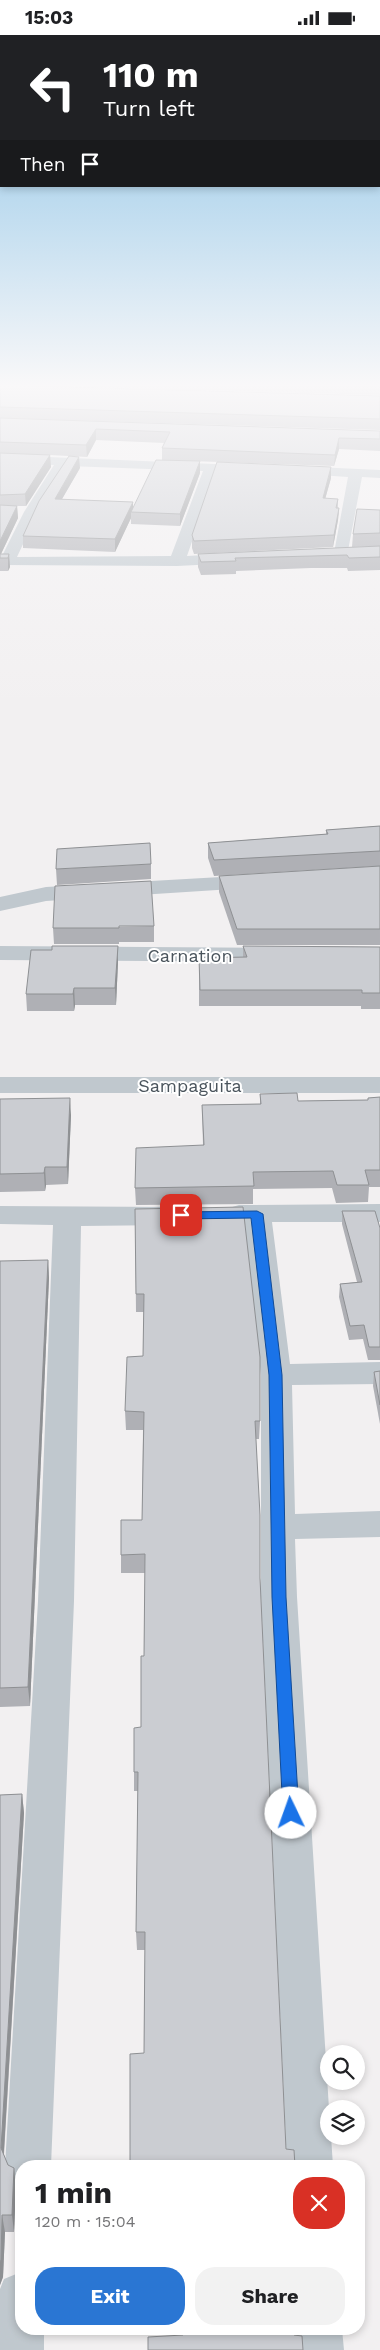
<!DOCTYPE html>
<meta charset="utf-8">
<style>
:root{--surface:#fff;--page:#f2f2f2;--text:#202124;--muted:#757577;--accent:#2a76d3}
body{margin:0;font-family:"Work Sans",sans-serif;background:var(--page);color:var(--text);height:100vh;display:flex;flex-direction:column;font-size:19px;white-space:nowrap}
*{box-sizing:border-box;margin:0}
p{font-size:16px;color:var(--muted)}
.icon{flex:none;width:28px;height:28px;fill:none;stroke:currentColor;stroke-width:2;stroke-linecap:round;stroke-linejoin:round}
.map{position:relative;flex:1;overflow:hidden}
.details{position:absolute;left:15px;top:2125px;width:350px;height:175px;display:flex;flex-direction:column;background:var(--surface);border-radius:20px;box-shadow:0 2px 8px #0003}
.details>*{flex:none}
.banner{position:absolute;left:0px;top:0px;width:380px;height:152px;box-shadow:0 2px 8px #0003;background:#202124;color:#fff;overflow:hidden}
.fabs{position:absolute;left:320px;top:2010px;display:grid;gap:10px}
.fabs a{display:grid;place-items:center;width:45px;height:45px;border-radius:50%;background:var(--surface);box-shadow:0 2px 8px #0003;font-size:25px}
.pin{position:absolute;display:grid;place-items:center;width:42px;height:42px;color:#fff;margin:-21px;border-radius:10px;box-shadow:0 2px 8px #0006}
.me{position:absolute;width:55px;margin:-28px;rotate:357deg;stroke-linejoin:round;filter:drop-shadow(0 0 4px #0008)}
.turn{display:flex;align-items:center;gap:18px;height:105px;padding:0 20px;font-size:22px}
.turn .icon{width:65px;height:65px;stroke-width:2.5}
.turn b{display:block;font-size:35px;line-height:42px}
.then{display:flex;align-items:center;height:48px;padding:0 20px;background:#0003;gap:10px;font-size:19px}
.round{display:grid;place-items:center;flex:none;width:52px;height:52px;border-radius:20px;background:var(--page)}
.summary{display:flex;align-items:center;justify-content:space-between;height:85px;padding:0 20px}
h1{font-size:30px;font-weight:700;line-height:38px}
.primary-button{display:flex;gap:10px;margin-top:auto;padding:10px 20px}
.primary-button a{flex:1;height:58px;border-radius:20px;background:var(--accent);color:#fff;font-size:20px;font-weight:700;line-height:58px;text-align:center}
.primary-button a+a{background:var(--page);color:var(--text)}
.status{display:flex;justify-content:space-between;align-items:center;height:35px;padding:0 25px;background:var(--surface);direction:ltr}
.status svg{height:14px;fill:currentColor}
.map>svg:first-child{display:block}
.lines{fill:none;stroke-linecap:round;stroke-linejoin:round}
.street{fill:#c0c8ce;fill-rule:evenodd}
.wall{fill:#afb0b5}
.shaded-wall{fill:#8e9093}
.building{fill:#cbcdd2;stroke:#8e9093}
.route{fill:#1a73e8;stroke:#114b97}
.labels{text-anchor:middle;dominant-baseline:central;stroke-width:4;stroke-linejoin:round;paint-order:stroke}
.street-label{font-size:18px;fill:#4a545c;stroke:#fff}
</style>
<div class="status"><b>15:03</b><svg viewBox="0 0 49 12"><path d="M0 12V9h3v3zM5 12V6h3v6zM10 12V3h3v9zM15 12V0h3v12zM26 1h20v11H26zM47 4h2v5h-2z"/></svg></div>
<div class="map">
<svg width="380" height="2315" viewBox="0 0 380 2315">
<rect width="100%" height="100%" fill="#f2f0f1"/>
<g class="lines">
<!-- street -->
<g class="street">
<path d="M 0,420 L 259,431 L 261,434 L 254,438 L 216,437 L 187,521 L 236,518 L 242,520 L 244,523 L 242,526 L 236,528 L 177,531 L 1,530 L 0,525 L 24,477 L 54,430 L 0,428 ZM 68,431 L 203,436 L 171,521 L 17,522 L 38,477 Z"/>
<path d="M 294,431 L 380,435 L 380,443 L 362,442 L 347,521 L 337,521 L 334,518 L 348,442 L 289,438 L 287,435 Z"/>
<path d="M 256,840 L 264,842 L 267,847 L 264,852 L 46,866 L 0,876 L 0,862 L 46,852 Z"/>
<path d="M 0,911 L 281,913 L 289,915 L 293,920 L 289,925 L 281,927 L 0,925 Z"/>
<rect x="0" y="1042" width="380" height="16"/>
<path d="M 380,1169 L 380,1187 L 272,1187 L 290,1329 L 380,1327 L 380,1349 L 292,1350 L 295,1479 L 380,1476 L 380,1502 L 295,1504 L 297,1562 L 329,2074 L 329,2101 L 331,2101 L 333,2131 L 287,2131 L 261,1562 L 261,1340 L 244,1188 L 229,1185 L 225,1179 L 229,1173 L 239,1170 Z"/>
<path d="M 0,1171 L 171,1172 L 181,1175 L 185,1181 L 181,1187 L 171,1190 L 81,1191 L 74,1566 L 51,2131 L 21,2131 L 21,2151 L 12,2147 L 5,2131 L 38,1566 L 53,1190 L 0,1189 Z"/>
<path d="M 21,2237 L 21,2294 L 44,2294 L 44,2315 L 0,2315 L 0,2254 L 4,2244 Z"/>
<path d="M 294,2294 L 342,2294 L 344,2315 L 294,2315 Z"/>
</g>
</g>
<!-- wall -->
<g class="wall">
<path d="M 0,350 L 380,361 L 380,395 L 0,383 Z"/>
<path d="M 15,350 L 380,350 L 380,360 Z"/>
<path d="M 0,383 L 380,396 L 380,416 L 339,414 L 334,431 L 162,425 L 162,413 L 164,408 L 96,405 L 87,422 L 50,420 L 51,432 L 26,471 L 17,471 L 18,483 L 1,519 L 9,519 L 10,532 L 8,536 L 0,536 Z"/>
<path d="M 80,433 L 62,464 L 133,473 L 200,438 L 180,491 L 131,489 L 131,483 L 115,517 L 23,513 L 23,501 Z"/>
<path d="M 331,443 L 325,464 L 338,464 L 338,473 L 339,473 L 338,485 L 333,512 L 194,519 L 192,513 L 192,500 Z"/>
<path d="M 380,475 L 380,511 L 352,512 L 353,499 Z"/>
<path d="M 380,511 L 380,535 L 348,536 L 347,533 L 311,533 L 236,536 L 236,539 L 201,540 L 198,532 L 198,519 Z"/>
<path d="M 380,791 L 380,831 L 214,841 L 208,823 L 208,808 L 326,799 L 326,795 Z"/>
<path d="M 151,829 L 151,844 L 57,850 L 56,834 Z"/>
<path d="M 380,831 L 380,910 L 237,910 L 219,857 L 219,841 Z"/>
<path d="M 154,891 L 154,907 L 119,907 L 119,909 L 54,909 L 53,893 Z"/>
<path d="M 118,911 L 118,927 L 116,970 L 75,970 L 74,976 L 27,976 L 26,959 L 52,915 Z"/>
<path d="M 243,911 L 380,912 L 380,974 L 361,974 L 361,971 L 199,971 L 199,923 L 243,922 Z"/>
<path d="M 260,1059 L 298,1066 L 368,1065 L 368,1063 L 380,1062 L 380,1152 L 369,1152 L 368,1167 L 336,1168 L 332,1153 L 253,1154 L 253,1169 L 136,1170 L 135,1153 L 203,1110 L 202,1070 L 260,1069 Z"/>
<path d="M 0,1064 L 71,1080 L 68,1149 L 46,1150 L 45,1156 L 0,1157 Z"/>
<path d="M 135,1174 L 260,1386 L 259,1404 L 256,1404 L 260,1543 L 286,2114 L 295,2131 L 144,2018 L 145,1915 L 137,1915 L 136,1897 L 138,1756 L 134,1756 L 134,1737 L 141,1692 L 144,1621 L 145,1538 L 121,1538 L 121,1520 L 142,1485 L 143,1395 L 126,1395 L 125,1376 L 143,1321 L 144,1277 L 136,1277 Z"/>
<path d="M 342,1176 L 380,1193 L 380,1325 L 368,1325 L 363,1304 L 349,1305 L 339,1262 L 340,1249 L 357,1247 L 342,1189 Z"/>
<path d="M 48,1225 L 49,1243 L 30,1671 L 0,1672 L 0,1232 Z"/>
<path d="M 380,1336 L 380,1389 L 373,1351 L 374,1337 Z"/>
<path d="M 22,1759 L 24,1778 L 4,2120 L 8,2130 L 14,2133 L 16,2151 L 14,2197 L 5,2197 L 3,2242 L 0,2250 L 0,1760 Z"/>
</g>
<!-- shaded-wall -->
<g class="shaded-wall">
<path d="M 96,394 L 96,405 L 87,422 L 86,410 Z"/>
<path d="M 339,403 L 339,414 L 334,431 L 335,420 Z"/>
<path d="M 50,420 L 51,432 L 26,471 L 25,459 Z"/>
<path d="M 79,422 L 80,433 L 55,476 L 55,464 Z"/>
<path d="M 200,426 L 200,438 L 180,491 L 180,479 Z"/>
<path d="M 331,432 L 331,443 L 322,475 L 323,463 Z"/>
<path d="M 133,467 L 133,477 L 131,477 L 131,483 L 115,517 L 115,504 Z"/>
<path d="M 17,471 L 18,483 L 0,521 L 0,506 Z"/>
<path d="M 339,473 L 338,485 L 333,512 L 334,500 Z"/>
<path d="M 9,519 L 10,532 L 8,536 L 8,523 Z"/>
<path d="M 118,911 L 118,927 L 116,970 L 115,953 Z"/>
<path d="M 74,953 L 75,970 L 74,976 L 73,959 Z"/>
<path d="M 70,1063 L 71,1080 L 68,1149 L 67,1132 Z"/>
<path d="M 45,1132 L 46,1150 L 45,1156 L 44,1138 Z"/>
<path d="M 48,1225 L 49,1243 L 30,1671 L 28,1652 Z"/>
<path d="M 22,1759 L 24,1778 L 3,2131 L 1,2113 Z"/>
<path d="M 14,2133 L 16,2151 L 14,2197 L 12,2180 Z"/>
<path d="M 2,2180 L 5,2197 L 3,2242 L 0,2250 L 0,2227 Z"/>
</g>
<!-- building -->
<g class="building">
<path d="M 0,350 L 380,361 L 380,384 L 0,372 Z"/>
<path d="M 0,383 L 380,396 L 380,404 L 339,403 L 335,420 L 162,413 L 170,397 L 96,394 L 86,410 L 0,407 Z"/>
<path d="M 0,418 L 50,420 L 25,459 L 0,460 Z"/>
<path d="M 69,421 L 79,422 L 55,464 L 133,467 L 115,504 L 23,501 L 39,466 Z"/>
<path d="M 156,425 L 200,426 L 180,479 L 131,477 Z"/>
<path d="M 217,427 L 331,432 L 323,463 L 338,464 L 336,473 L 339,473 L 334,500 L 194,506 L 192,500 Z"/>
<path d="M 0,470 L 17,471 L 0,506 Z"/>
<path d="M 357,474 L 380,475 L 380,498 L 353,499 Z"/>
<path d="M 380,511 L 380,522 L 349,523 L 347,520 L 312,521 L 235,523 L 236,526 L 201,527 L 198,519 Z"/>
<path d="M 0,519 L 9,519 L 8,523 L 0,523 Z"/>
<path d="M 380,791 L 380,816 L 214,825 L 208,808 L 328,799 L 326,795 Z"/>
<path d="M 150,808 L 151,829 L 56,834 L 57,814 Z"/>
<path d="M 380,831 L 380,894 L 237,894 L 219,841 Z"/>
<path d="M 151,846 L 154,891 L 119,891 L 119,893 L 53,893 L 55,851 Z"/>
<path d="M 52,911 L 118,911 L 115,953 L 74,953 L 73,959 L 26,959 L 31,915 L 52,915 Z"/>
<path d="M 243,911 L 380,912 L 380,958 L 362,958 L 362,955 L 200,955 L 199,923 L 247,922 Z"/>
<path d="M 297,1058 L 298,1066 L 368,1065 L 368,1063 L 380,1062 L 380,1135 L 365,1135 L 369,1150 L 337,1150 L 333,1136 L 253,1137 L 254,1151 L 135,1153 L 136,1113 L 204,1110 L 202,1070 L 261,1069 L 260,1059 Z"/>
<path d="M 70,1063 L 67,1132 L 45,1132 L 44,1138 L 0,1139 L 0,1064 Z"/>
<path d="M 243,1172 L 260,1322 L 260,1386 L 255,1386 L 260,1480 L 260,1543 L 286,2114 L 294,2115 L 295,2131 L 130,2131 L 130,2019 L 144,2018 L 145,1897 L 136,1897 L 138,1737 L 134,1737 L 134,1693 L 141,1692 L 141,1621 L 144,1621 L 145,1519 L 121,1520 L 121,1485 L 142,1485 L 144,1377 L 125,1376 L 127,1322 L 143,1321 L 144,1259 L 136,1259 L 135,1174 Z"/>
<path d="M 342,1176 L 375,1176 L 380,1193 L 380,1312 L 369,1312 L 364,1290 L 350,1291 L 340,1249 L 362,1247 Z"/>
<path d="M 48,1225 L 28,1652 L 0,1653 L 0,1226 Z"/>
<path d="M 380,1336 L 380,1370 L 374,1337 Z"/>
<path d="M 22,1759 L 1,2113 L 8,2130 L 14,2133 L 12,2180 L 2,2180 L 1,2225 L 0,2227 L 0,1760 Z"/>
<path d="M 183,2294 L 242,2294 L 243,2298 L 293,2295 L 294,2300 L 302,2301 L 303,2315 L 148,2315 L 148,2302 L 183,2300 Z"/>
</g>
<!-- sky -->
<linearGradient id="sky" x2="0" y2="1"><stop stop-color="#87c1e6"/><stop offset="0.52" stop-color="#f9f8f9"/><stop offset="1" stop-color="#f9f8f9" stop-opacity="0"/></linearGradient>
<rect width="380" height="674" fill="url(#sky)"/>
<!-- route -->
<path class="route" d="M 257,1176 L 263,1179 L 282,1340 L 286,1562 L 299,1778 L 296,1783 L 291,1785 L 285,1783 L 283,1778 L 272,1562 L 269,1340 L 251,1183 L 181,1184 L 175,1180 L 181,1177 Z"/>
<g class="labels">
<!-- street labels -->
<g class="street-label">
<text x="190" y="920">Carnation</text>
<text x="190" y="1050">Sampaguita</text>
</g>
</g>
</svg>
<div class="fabs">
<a><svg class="icon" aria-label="search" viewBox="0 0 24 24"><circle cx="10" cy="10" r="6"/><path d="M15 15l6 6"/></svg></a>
<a><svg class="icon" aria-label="layers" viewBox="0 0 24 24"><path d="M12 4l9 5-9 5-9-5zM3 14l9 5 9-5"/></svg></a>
</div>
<div class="pin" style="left:181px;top:1180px;background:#d93025"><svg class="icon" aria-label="arrive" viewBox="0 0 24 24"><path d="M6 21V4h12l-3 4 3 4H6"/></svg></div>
<svg class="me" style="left:291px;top:1778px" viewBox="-20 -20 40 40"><circle r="19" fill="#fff"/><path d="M0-13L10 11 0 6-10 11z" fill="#1a73e8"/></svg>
<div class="banner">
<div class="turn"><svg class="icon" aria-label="left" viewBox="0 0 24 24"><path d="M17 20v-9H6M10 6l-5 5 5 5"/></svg><div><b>110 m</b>Turn left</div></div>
<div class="then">Then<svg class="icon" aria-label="arrive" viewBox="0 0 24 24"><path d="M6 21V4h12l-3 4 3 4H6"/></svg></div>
</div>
<section class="details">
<div class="summary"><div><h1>1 min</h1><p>120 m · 15:04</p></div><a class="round" style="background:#d93025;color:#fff"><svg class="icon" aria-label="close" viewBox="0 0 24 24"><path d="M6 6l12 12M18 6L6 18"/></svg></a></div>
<div class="primary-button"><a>Exit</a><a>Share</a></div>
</section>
</div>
